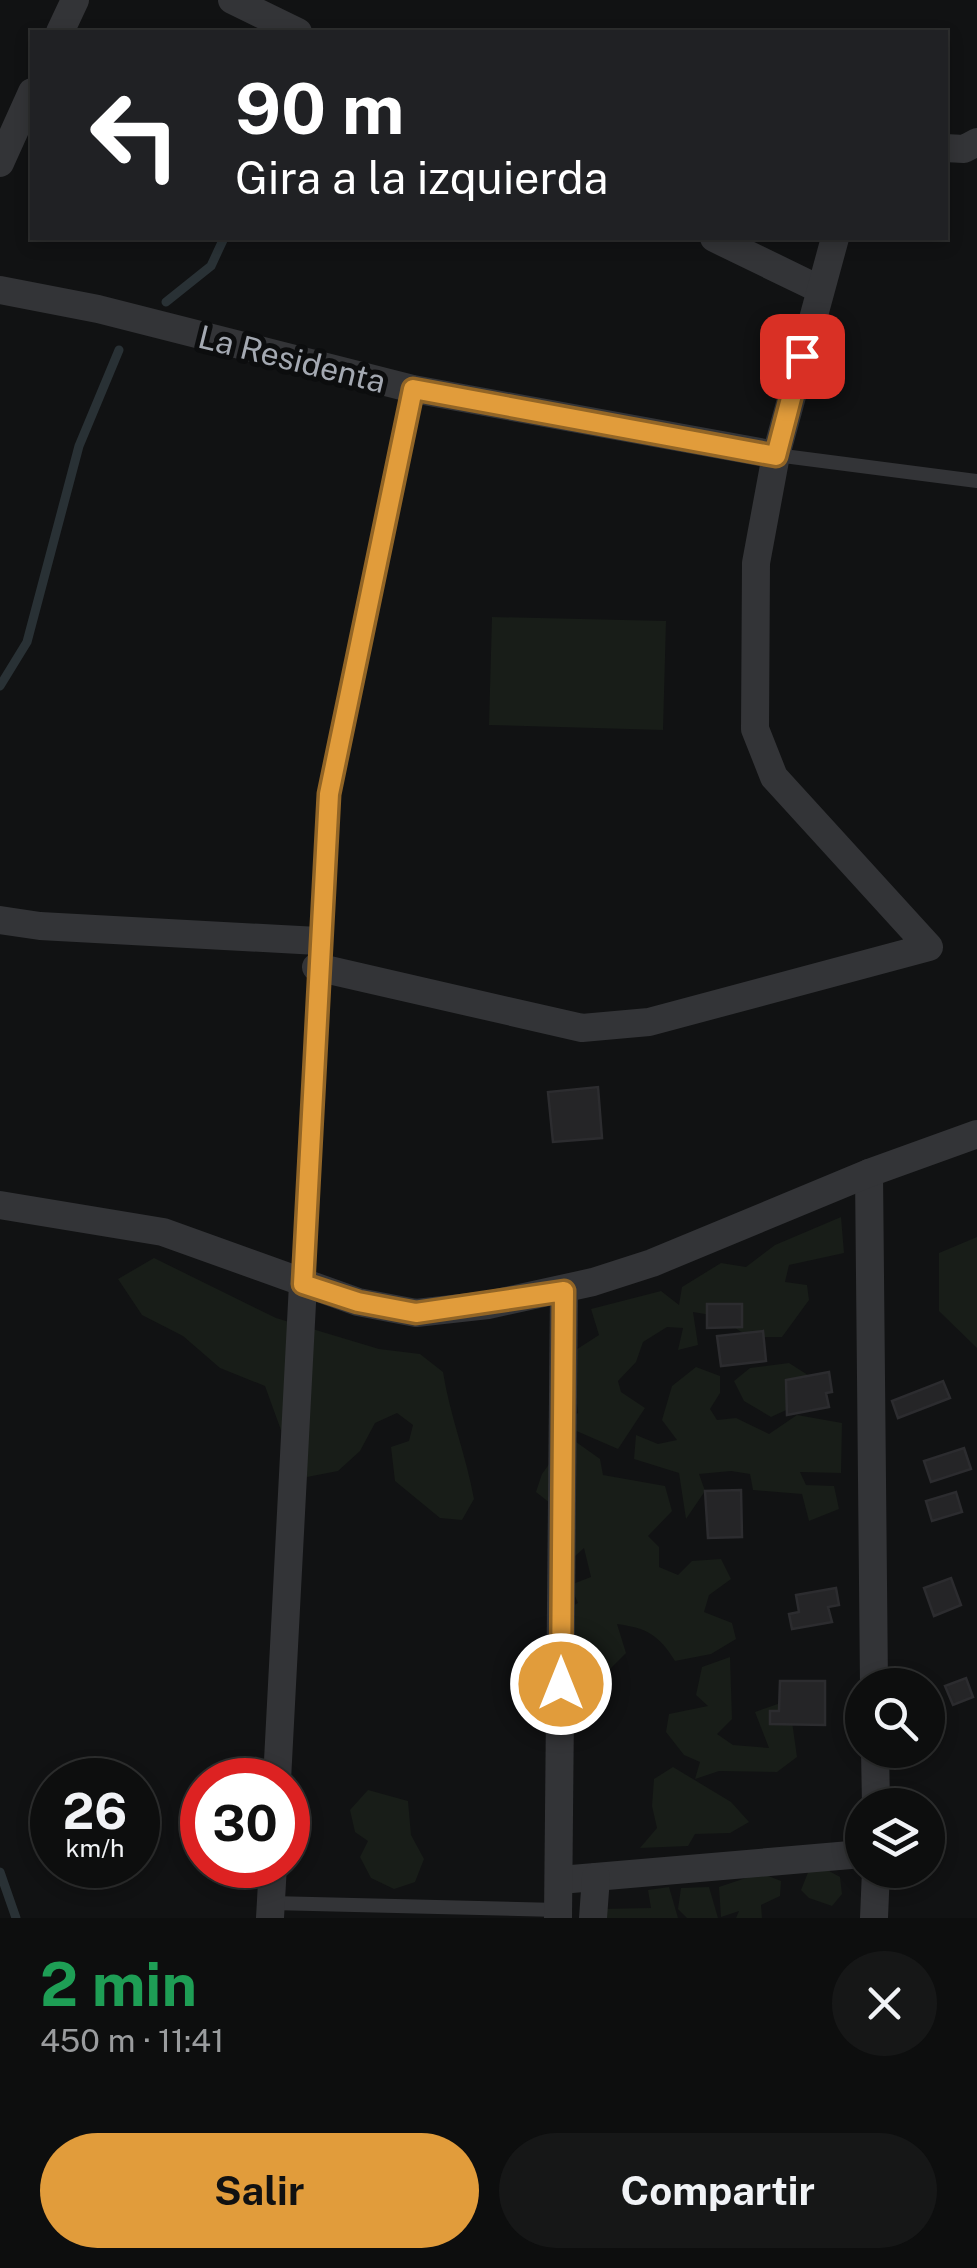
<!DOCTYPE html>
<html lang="es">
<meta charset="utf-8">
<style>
:root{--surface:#0d0e0e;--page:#161717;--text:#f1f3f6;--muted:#9a9c9e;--line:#2d2e2e;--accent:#e19c3b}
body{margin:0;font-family:"Public Sans",sans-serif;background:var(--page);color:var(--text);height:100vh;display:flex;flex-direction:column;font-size:38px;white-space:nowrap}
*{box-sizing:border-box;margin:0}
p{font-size:32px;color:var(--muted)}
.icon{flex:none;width:55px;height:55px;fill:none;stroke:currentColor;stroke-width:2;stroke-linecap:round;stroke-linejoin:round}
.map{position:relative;height:1918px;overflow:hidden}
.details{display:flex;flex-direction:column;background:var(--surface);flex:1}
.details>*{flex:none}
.banner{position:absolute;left:30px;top:30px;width:918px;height:210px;border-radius:0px;box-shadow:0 5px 15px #0003,0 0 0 2px var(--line);background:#202124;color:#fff;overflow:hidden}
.fabs{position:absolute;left:845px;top:1668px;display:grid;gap:20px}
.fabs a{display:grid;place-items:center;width:100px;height:100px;border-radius:50%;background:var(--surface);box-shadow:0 5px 15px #0003,0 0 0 2px var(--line);font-size:50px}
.speed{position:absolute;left:30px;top:1758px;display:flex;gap:20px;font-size:50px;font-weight:700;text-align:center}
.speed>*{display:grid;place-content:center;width:130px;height:130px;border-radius:50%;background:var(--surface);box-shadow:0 5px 15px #0003,0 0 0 2px var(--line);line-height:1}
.speed small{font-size:25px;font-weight:400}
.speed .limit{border:15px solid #d22;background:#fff;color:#111}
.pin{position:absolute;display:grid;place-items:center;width:85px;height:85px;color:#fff;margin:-42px;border-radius:20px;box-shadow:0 5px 15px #0006}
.me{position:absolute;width:110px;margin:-55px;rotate:0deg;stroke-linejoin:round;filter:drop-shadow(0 0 8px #0008)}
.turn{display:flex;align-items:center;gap:35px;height:210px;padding:0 40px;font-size:45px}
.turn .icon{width:130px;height:130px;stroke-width:2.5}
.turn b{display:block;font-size:70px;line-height:85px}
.round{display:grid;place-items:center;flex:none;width:105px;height:105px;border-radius:52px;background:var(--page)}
.overview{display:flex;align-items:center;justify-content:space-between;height:170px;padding:0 40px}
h1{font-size:60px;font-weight:700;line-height:75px;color:#1e9e55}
.primary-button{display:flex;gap:20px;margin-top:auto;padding:20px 40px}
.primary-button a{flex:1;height:115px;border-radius:60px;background:var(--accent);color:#111;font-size:40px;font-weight:700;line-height:115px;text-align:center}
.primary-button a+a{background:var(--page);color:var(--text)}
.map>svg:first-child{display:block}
.green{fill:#181d18}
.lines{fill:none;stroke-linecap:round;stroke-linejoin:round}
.stream{stroke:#293135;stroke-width:9}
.building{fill:#252527;stroke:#2c2c2f;stroke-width:2.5}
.lane{stroke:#333437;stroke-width:14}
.street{stroke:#333437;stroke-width:28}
.route-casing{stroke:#926526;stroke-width:25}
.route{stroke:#e19c3b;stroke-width:18}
.labels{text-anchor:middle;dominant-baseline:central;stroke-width:10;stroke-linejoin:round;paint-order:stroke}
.street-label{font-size:32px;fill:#a4a9b2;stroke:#0c0d0e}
</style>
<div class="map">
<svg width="977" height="1918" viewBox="0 0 977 1918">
<rect width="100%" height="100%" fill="#111213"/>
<!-- green -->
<g class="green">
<path d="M 492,617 L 666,621 L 663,730 L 489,725 Z"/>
<path d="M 841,1217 L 844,1253 L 789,1265 L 785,1282 L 807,1285 L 809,1300 L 782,1337 L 749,1337 L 717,1316 L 693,1312 L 698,1345 L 678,1350 L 683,1328 L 667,1327 L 643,1342 L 636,1362 L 618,1381 L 621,1392 L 645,1408 L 618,1449 L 558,1423 L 578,1413 L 571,1353 L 599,1335 L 591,1309 L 661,1291 L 679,1305 L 682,1287 L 721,1263 L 746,1267 L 775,1245 Z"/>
<path d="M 977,1237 L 977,1348 L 939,1311 L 939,1253 Z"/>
<path d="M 154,1258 L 276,1318 L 379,1349 L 420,1354 L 443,1372 C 450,1416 466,1455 474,1499 L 462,1520 L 440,1518 L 395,1481 L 391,1447 L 409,1441 L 413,1425 L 397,1413 L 375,1423 L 360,1451 L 338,1471 L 307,1477 L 286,1444 L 265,1386 L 220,1368 L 183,1336 L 142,1315 L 118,1279 Z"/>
<path d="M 789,1363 L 811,1377 L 795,1406 L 771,1417 L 744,1401 L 734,1381 L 750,1368 Z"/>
<path d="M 696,1367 L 720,1376 L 720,1393 L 710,1409 L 717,1420 L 736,1418 L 769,1434 L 797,1415 L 842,1423 L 841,1473 L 800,1472 L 806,1485 L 834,1486 L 839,1509 L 809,1521 L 802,1494 L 753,1490 L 750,1474 L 731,1471 L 699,1474 L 705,1491 L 686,1519 L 679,1473 L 634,1459 L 636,1435 L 658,1444 L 677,1440 L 662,1420 L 672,1386 Z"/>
<path d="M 569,1437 L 600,1459 L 603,1475 L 665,1486 L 672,1511 L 648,1536 L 659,1547 L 659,1567 L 678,1575 L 692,1561 L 721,1559 L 731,1579 L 709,1595 L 704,1612 L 732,1623 L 736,1639 L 711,1654 L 675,1661 C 659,1635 647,1628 617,1624 L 626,1653 L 607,1672 L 586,1670 L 576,1635 L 549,1646 L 551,1617 L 578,1603 L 570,1585 L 591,1577 L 584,1548 L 565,1565 L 548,1539 L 564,1514 L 536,1492 L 542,1474 Z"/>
<path d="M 730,1657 L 732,1719 L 717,1734 L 733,1745 L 769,1748 L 755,1712 L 789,1700 L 797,1757 L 777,1772 L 719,1771 L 695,1779 L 700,1762 L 684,1755 L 666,1732 L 669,1714 L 708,1706 L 696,1695 L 702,1667 Z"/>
<path d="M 673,1767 L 731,1802 L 749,1822 L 730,1833 L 695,1834 L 688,1846 L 640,1848 L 657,1828 L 652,1806 L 654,1779 Z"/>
<path d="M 368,1790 L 408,1801 L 411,1835 L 424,1859 L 415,1882 L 394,1889 L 371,1878 L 360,1857 L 368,1841 L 355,1832 L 350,1810 Z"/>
<path d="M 809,1870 L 829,1871 L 840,1877 L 842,1894 L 832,1906 L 809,1898 L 801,1890 Z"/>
<path d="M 761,1873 L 781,1881 L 780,1896 L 761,1905 L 762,1918 L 736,1918 L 739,1911 L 721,1917 L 719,1887 Z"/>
<path d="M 669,1887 L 678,1918 L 604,1918 L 599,1909 L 651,1908 L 648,1890 Z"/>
<path d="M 709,1887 L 718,1918 L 687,1918 L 678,1909 L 681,1888 Z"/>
</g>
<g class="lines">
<!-- stream -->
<g class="stream">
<path d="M 166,302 L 211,266 L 224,238"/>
<path d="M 0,686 L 27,642 L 79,446 L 119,350"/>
<path d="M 0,1872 L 16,1918"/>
</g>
</g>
<!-- building -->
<g class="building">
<path d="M 598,1087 L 602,1138 L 553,1142 L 548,1092 Z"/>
<path d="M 707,1304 L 742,1304 L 742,1327 L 707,1328 Z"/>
<path d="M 763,1331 L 766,1361 L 721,1366 L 717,1336 Z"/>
<path d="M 829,1372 L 832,1392 L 826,1393 L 829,1407 L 787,1415 L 786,1380 Z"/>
<path d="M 943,1381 L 950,1398 L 898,1418 L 892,1401 Z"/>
<path d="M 964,1448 L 971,1469 L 931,1482 L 924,1461 Z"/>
<path d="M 741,1490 L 742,1537 L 708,1538 L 705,1491 Z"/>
<path d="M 956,1492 L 962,1512 L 932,1521 L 926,1501 Z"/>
<path d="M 951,1578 L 961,1605 L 934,1616 L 924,1588 Z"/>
<path d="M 836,1588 L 839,1605 L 828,1607 L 832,1622 L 792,1629 L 789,1614 L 799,1612 L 796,1595 Z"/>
<path d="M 966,1678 L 973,1697 L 953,1705 L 945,1686 Z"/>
<path d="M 780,1681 L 825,1681 L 825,1725 L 770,1724 L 770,1711 L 779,1711 Z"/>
</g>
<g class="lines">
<!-- lane -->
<g class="lane">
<path d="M 776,455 L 977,481"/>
<path d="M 318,945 L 329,793 L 413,389"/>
<path d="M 303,1284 L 316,966"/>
<path d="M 271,1903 L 558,1910"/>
</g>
<!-- street -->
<g class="street">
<path d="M 232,0 L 298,32"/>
<path d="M 60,32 L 75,0"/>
<path d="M 945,148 L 964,149 L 977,142"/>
<path d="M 0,163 L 32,92"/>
<path d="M 714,238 L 819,289"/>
<path d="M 0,290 L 98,309 L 413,389 L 776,455 L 835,238"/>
<path d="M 0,920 L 40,926 L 318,941"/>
<path d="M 316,967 L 582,1028 L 649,1022 L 929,947 L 774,777 L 755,729 L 756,563 L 776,455"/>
<path d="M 869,1173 L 874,1685"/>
<path d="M 0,1205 L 163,1232 L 358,1302 L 416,1313 L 488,1305 L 593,1282 L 652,1263 L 869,1173 L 977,1134"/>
<path d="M 875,1750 L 876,1805"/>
<path d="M 277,1780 L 303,1284"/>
<path d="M 560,1880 L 862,1854"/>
<path d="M 270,1918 L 273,1865"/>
<path d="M 558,1918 L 564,1291"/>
<path d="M 593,1918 L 596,1877"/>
<path d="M 874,1918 L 876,1870"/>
</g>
</g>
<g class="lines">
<defs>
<path id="route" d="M 561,1684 L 564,1291 L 416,1313 L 358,1302 L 303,1284 L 329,794 L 413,389 L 776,456 L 802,356"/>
</defs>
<!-- route casing -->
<use href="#route" class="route-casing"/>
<!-- route -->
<use href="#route" class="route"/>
</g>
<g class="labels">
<!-- street labels -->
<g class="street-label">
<text transform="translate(292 359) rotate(14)">La Residenta</text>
</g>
</g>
</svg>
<div class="fabs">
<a><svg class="icon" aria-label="search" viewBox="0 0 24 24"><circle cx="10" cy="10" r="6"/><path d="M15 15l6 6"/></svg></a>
<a><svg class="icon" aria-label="layers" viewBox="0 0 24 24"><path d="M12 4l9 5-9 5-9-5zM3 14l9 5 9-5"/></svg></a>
</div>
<div class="speed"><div>26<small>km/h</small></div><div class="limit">30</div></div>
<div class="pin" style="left:802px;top:356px;background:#d93025"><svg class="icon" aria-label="arrive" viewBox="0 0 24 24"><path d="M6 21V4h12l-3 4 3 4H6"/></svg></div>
<svg class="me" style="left:561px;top:1684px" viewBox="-20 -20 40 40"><circle r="17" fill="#e19c3b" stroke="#fff" stroke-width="3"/><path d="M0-11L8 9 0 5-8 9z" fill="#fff"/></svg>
<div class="banner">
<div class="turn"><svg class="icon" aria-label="left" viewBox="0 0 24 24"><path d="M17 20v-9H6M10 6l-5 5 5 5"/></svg><div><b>90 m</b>Gira a la izquierda</div></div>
</div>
</div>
<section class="details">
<div class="overview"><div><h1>2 min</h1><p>450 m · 11:41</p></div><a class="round"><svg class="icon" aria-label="close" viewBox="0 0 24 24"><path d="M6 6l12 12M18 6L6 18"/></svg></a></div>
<div class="primary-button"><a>Salir</a><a>Compartir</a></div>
</section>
